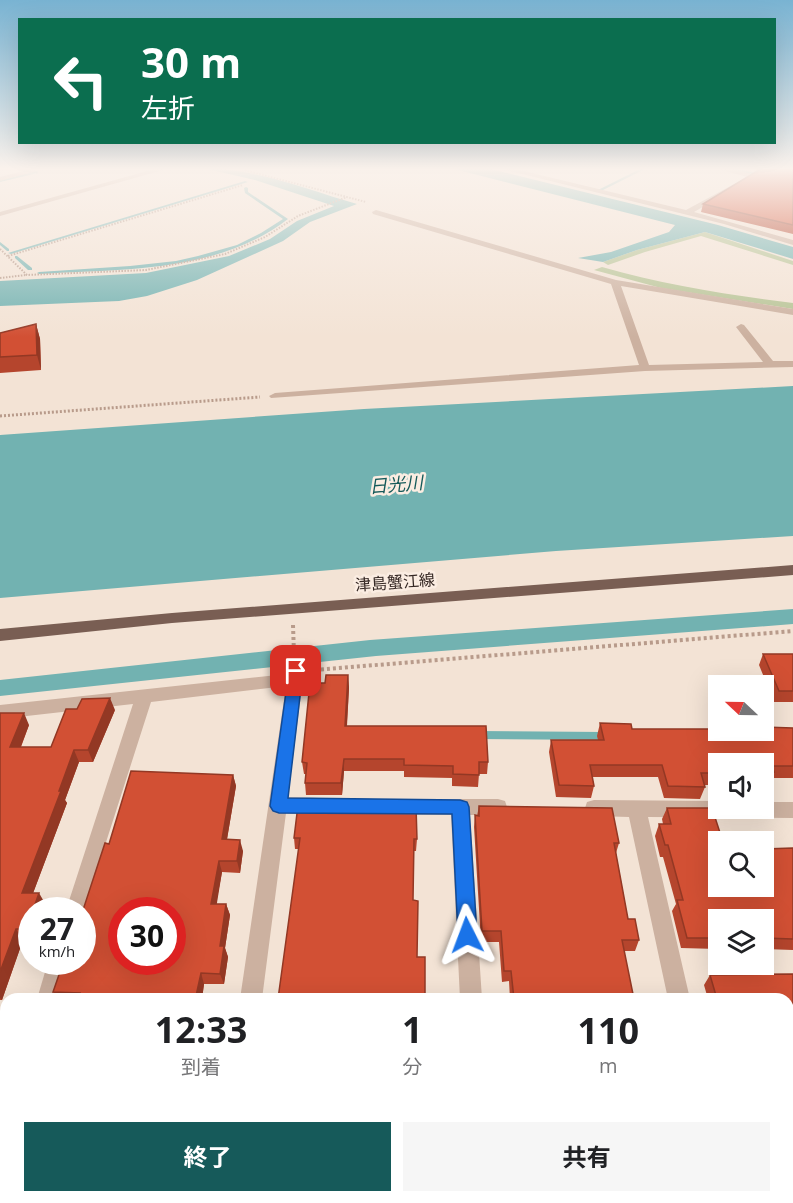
<!DOCTYPE html>
<html lang="ja">
<meta charset="utf-8">
<style>
:root{--surface:#fff;--page:#f6f6f6;--text:#202124;--muted:#757577;--accent:#165a5a}
body{margin:0;font-family:"Open Sans","Noto Sans JP",sans-serif;background:var(--page);color:var(--text);height:100vh;display:flex;flex-direction:column;font-size:22px;white-space:nowrap}
*{box-sizing:border-box;margin:0}
p{font-size:20px;color:var(--muted)}
.icon{flex:none;width:33px;height:33px;fill:none;stroke:currentColor;stroke-width:2;stroke-linecap:round;stroke-linejoin:round}
.map{position:relative;flex:1;overflow:hidden}
.drawer{position:absolute;left:0px;top:993px;width:794px;height:210px;display:flex;flex-direction:column;background:var(--surface);border-radius:18px 18px 0 0;box-shadow:0 6px 24px #0002}
.drawer>*{flex:none}
.guide{position:absolute;left:18px;top:18px;width:758px;height:126px;border-radius:0px;box-shadow:0 6px 24px #0002;background:#0b6e4f;color:#fff;overflow:hidden}
.needle{width:39px;rotate:292deg}
.controls{position:absolute;left:708px;top:675px;display:grid;gap:12px}
.controls a{display:grid;place-items:center;width:66px;height:66px;border-radius:0px;background:var(--surface);box-shadow:0 6px 24px #0002;font-size:30px}
.speed{position:absolute;left:18px;top:897px;display:flex;gap:12px;font-size:30px;font-weight:700;text-align:center}
.speed>*{display:grid;place-content:center;width:78px;height:78px;border-radius:50%;background:var(--surface);box-shadow:0 6px 24px #0002;line-height:1}
.speed small{font-size:15px;font-weight:400}
.speed .limit{border:9px solid #d22;background:#fff;color:#111}
.pin{position:absolute;display:grid;place-items:center;width:51px;height:51px;color:#fff;margin:-26px;border-radius:12px;box-shadow:0 3px 9px #0006}
.me{position:absolute;width:66px;margin:-33px;rotate:357deg;stroke-linejoin:round;filter:drop-shadow(0 0 4px #0008)}
.turn{display:flex;align-items:center;gap:21px;height:126px;padding:0 24px;font-size:27px}
.turn .icon{width:78px;height:78px;stroke-width:2.5}
.turn b{display:block;font-size:42px;line-height:51px}
.eta{display:flex;justify-content:space-evenly;align-items:center;height:102px;text-align:center}
.eta b{font-size:36px;font-weight:700;line-height:42px}
.cta{display:flex;gap:12px;margin-top:auto;padding:12px 24px}
.cta a{flex:1;height:69px;border-radius:0px;background:var(--accent);color:#fff;font-size:24px;font-weight:700;line-height:69px;text-align:center}
.cta a+a{background:var(--page);color:var(--text)}
.map>svg:first-child{display:block}
.green{fill:#b6c394}
.water{fill:#72b2b1}
.lines{fill:none;stroke-linecap:round;stroke-linejoin:round}
.stream{fill:#72b2b1;fill-rule:evenodd}
.path-far2{stroke:#b89b8b;stroke-width:2;stroke-dasharray:1.5 1.5;stroke-linecap:butt}
.path-far1{stroke:#b89b8b;stroke-width:3;stroke-dasharray:2 2;stroke-linecap:butt}
.path{stroke:#b89b8b;stroke-width:4;stroke-dasharray:3 3;stroke-linecap:butt}
.minor{fill:#ccb1a0;fill-rule:evenodd}
.major{fill:#795e53;fill-rule:evenodd}
.wall{fill:#b5452d}
.shaded-wall{fill:#933824}
.building{fill:#d25034;stroke:#933824;stroke-width:1.5;fill-rule:evenodd}
.route{fill:#1a73e8;stroke:#114b97;stroke-width:1.5}
.labels{text-anchor:middle;dominant-baseline:central;stroke-width:5;stroke-linejoin:round;paint-order:stroke}
.street-label{font-size:16px;fill:#352824;stroke:#fbede2}
.water-label{font-size:18px;font-style:italic;fill:#165a5a;stroke:#fbede2}
</style>
<div class="map">
<svg width="793" height="1203" viewBox="0 0 793 1203">
<rect width="100%" height="100%" fill="#f3e3d5"/>
<!-- green -->
<g class="green">
<path d="M 705,232 L 793,261 L 793,265 L 701,236 L 645,252 L 608,265 L 603,262 L 637,250 Z"/>
<path d="M 602,267 C 665,285 728,295 793,303 L 793,309 L 661,288 L 594,270 Z"/>
</g>
<!-- water -->
<g class="water">
<path d="M 203,168 C 255,168 308,190 357,204 L 310,222 L 283,241 L 197,280 L 147,296 L 119,301 L 0,306 L 0,281 L 146,273 L 229,256 L 270,239 L 297,221 L 334,206 L 255,180 Z"/>
<path d="M 450,168 L 487,168 L 718,225 L 793,247 L 793,259 L 705,232 L 637,250 L 603,262 L 578,258 L 611,252 L 669,232 L 675,225 Z"/>
<path d="M 793,386 L 793,536 L 556,551 L 0,598 L 0,435 L 364,409 Z"/>
<path d="M 793,609 L 793,624 L 376,656 L 0,696 L 0,680 L 370,640 Z"/>
</g>
<g class="lines">
<!-- stream -->
<g class="stream">
<path d="M 47,168 L 52,168 L 48,170 Z"/>
<path d="M 642,168 L 647,168 L 601,191 L 598,190 Z"/>
<path d="M 730,168 L 763,174 L 765,175 L 763,176 L 731,170 Z"/>
<path d="M 37,171 L 38,173 L 0,182 L 0,180 Z"/>
<path d="M 245,181 L 248,182 L 11,254 L 8,253 Z"/>
<path d="M 246,187 L 248,188 L 248,192 L 288,219 C 218,273 122,269 39,274 L 37,273 L 39,272 L 130,266 L 176,261 L 198,256 L 237,245 L 261,233 L 283,219 L 245,193 L 244,188 Z"/>
<path d="M 0,242 L 9,249 L 9,251 L 7,251 L 0,245 Z"/>
<path d="M 15,256 L 17,256 L 32,268 L 32,270 L 28,270 L 15,258 Z"/>
<path d="M 476,731 L 605,732 L 608,734 L 609,736 L 608,738 L 605,740 L 476,739 L 473,737 L 472,735 L 473,733 Z"/>
</g>
<!-- path-far2 -->
<g class="path-far2">
<path d="M 236,168 L 366,202"/>
<path d="M 0,249 L 27,275 L 146,270 L 225,254 L 265,237 L 298,216 L 347,197"/>
<path d="M 8,256 L 243,185"/>
<path d="M 0,278 L 26,275"/>
</g>
<!-- path-far1 -->
<path class="path-far1" d="M 0,416 L 260,397"/>
<!-- path -->
<g class="path">
<path d="M 293,625 L 294,654"/>
<path d="M 315,670 L 793,631"/>
</g>
<!-- minor -->
<g class="minor">
<path d="M 158,168 L 170,168 L 0,216 L 0,212 Z"/>
<path d="M 498,168 L 511,168 L 686,210 L 747,177 L 715,168 L 729,168 L 755,175 L 755,177 L 694,212 L 793,240 L 793,245 L 724,224 Z"/>
<path d="M 31,169 L 33,172 L 0,181 L 0,177 Z"/>
<path d="M 376,210 L 616,280 L 793,309 L 793,315 L 621,286 L 649,365 L 763,362 L 736,327 L 741,324 L 744,325 L 773,361 L 793,361 L 793,367 L 645,371 L 271,398 L 269,396 L 275,393 L 639,365 L 611,284 L 373,214 L 372,212 Z"/>
<path d="M 296,665 L 302,667 L 304,671 L 288,797 L 318,798 L 325,800 L 327,806 L 325,812 L 318,814 L 286,813 L 262,999 L 240,999 L 286,686 L 151,702 L 82,917 L 82,910 L 66,910 L 133,704 L 0,719 L 0,705 L 287,674 L 290,667 Z"/>
<path d="M 396,799 L 498,799 L 505,801 L 507,807 L 505,813 L 498,815 L 470,815 L 482,999 L 460,999 L 451,815 L 396,815 L 389,813 L 387,807 L 389,801 Z"/>
<path d="M 594,800 L 718,801 L 718,808 L 764,808 L 764,802 L 793,802 L 793,818 L 648,817 L 690,999 L 668,999 L 629,817 L 594,816 L 587,814 L 585,808 L 587,802 Z"/>
<path d="M 48,962 L 70,962 L 59,999 L 37,999 Z"/>
<path d="M 6,1118 L 6,1160 L 0,1163 L 0,1121 Z"/>
<path d="M 210,1197 L 236,1197 L 235,1203 L 209,1203 Z"/>
<rect x="468" y="1197" width="26" height="6"/>
<path d="M 709,1197 L 735,1197 L 737,1203 L 711,1203 Z"/>
</g>
<!-- major -->
<path class="major" d="M 793,565 L 793,575 L 172,623 L 0,641 L 0,629 L 172,613 Z"/>
</g>
<!-- wall -->
<g class="wall">
<path d="M 751,168 L 793,168 L 793,234 L 701,212 L 703,204 L 759,170 Z"/>
<path d="M 36,324 L 40,339 L 41,370 L 0,373 L 0,333 Z"/>
<path d="M 763,654 L 793,654 L 793,702 L 774,702 L 759,665 Z"/>
<path d="M 348,675 L 349,688 L 347,726 L 488,762 L 487,774 L 479,774 L 478,787 L 452,786 L 452,778 L 404,777 L 404,771 L 344,771 L 342,795 L 306,795 L 305,783 L 306,774 L 304,774 L 302,762 L 325,683 Z"/>
<path d="M 115,710 L 93,762 L 79,762 L 65,800 L 67,803 L 33,893 L 46,905 L 44,910 L 32,910 L 32,940 L 23,940 L 2,1000 L 0,1000 L 0,713 L 29,725 L 21,747 L 51,747 Z"/>
<path d="M 600,723 L 632,729 L 718,730 L 793,728 L 793,778 L 771,778 L 768,784 L 764,784 L 764,764 L 718,764 L 718,785 L 704,785 L 705,787 L 700,799 L 664,798 L 658,777 L 592,777 L 594,786 L 591,798 L 556,797 L 549,752 L 551,740 L 598,740 L 597,736 Z"/>
<path d="M 233,775 L 236,786 L 227,839 L 243,851 L 240,873 L 222,872 L 216,904 L 226,904 L 230,915 L 225,948 L 228,957 L 224,984 L 204,984 L 202,999 L 58,999 L 53,992 L 65,966 L 109,844 Z"/>
<path d="M 479,806 L 619,843 L 616,853 L 628,919 L 639,940 L 635,951 L 624,951 L 634,999 L 510,999 L 509,981 L 502,982 L 499,942 L 481,942 L 474,827 L 475,815 L 477,816 Z"/>
<path d="M 667,808 L 718,886 L 793,848 L 793,950 L 764,949 L 764,920 L 718,920 L 718,949 L 681,948 L 672,911 L 676,904 L 663,857 L 660,857 L 655,836 L 659,824 L 663,824 L 662,819 Z"/>
<path d="M 294,838 L 417,839 L 416,851 L 413,851 L 413,900 L 417,957 L 298,849 L 295,849 Z"/>
<path d="M 793,974 L 793,1091 L 788,1091 L 788,999 L 708,999 L 704,985 L 710,975 Z"/>
<path d="M 788,1136 L 793,1155 L 793,1160 L 788,1165 Z"/>
<path d="M 498,1197 L 571,1197 L 571,1203 L 499,1203 Z"/>
<path d="M 757,1197 L 788,1197 L 791,1203 L 759,1203 Z"/>
</g>
<!-- shaded-wall -->
<g class="shaded-wall">
<path d="M 36,324 L 40,339 L 41,370 L 37,355 Z"/>
<path d="M 348,675 L 349,688 L 346,738 L 345,726 Z"/>
<path d="M 110,698 L 115,710 L 93,762 L 88,750 Z"/>
<path d="M 24,713 L 29,725 L 16,759 L 10,747 Z"/>
<path d="M 74,750 L 79,762 L 65,800 L 67,803 L 29,904 L 22,893 Z"/>
<path d="M 344,759 L 344,771 L 342,795 L 341,783 Z"/>
<path d="M 233,775 L 236,786 L 225,851 L 222,839 Z"/>
<path d="M 240,840 L 243,851 L 240,873 L 237,861 Z"/>
<path d="M 219,861 L 222,872 L 215,915 L 211,904 Z"/>
<path d="M 39,893 L 46,905 L 44,910 L 33,910 Z"/>
<path d="M 226,904 L 230,915 L 225,948 L 228,957 L 224,984 L 220,974 L 220,946 Z"/>
<path d="M 32,913 L 32,939 L 25,929 Z"/>
<path d="M 16,929 L 23,940 L 2,1000 L 0,998 L 0,972 Z"/>
<path d="M 201,973 L 204,984 L 202,999 L 197,999 L 196,996 Z"/>
<path d="M 152,1197 L 159,1197 L 158,1203 L 151,1203 Z"/>
</g>
<!-- building -->
<g class="building">
<path d="M 762,168 L 793,168 L 793,225 L 703,204 Z"/>
<path d="M 36,324 L 37,355 L 0,357 L 0,333 Z"/>
<path d="M 763,654 L 793,654 L 793,691 L 779,691 Z"/>
<path d="M 326,675 L 348,675 L 345,726 L 486,726 L 488,762 L 479,762 L 479,775 L 453,774 L 453,766 L 404,765 L 404,759 L 344,759 L 341,783 L 305,783 L 307,763 L 302,762 L 310,683 L 325,683 Z"/>
<path d="M 110,698 L 88,750 L 74,750 L 59,791 L 61,791 L 22,893 L 39,893 L 33,910 L 32,910 L 32,913 L 25,929 L 16,929 L 0,972 L 0,713 L 24,713 L 10,747 L 51,747 L 66,709 L 77,709 L 82,699 Z"/>
<path d="M 600,723 L 631,724 L 632,729 L 718,729 L 718,730 L 764,730 L 764,727 L 793,728 L 793,766 L 772,766 L 774,772 L 764,772 L 764,764 L 718,764 L 718,773 L 701,773 L 705,787 L 668,786 L 662,765 L 590,765 L 594,786 L 559,785 L 551,740 L 604,740 Z"/>
<path d="M 131,771 L 233,775 L 222,839 L 240,840 L 237,861 L 219,861 L 211,904 L 226,904 L 220,946 L 224,946 L 220,974 L 201,973 L 196,996 L 192,996 L 191,999 L 78,999 L 80,993 L 53,992 L 62,966 L 65,966 L 67,962 L 82,962 L 82,913 L 105,843 L 109,844 ZM 122,910 L 172,910 L 172,962 L 122,962 Z"/>
<path d="M 302,804 L 416,806 L 417,839 L 414,839 L 413,900 L 418,901 L 417,957 L 425,957 L 425,999 L 278,999 L 300,838 L 294,838 L 298,805 Z"/>
<path d="M 479,806 L 612,808 L 619,843 L 614,843 L 628,919 L 635,919 L 639,940 L 622,940 L 634,999 L 514,999 L 511,971 L 504,971 L 501,931 L 482,931 L 475,815 L 479,816 Z"/>
<path d="M 667,808 L 712,808 L 723,842 L 718,842 L 718,886 L 764,886 L 764,849 L 793,848 L 793,939 L 764,938 L 764,920 L 718,920 L 718,938 L 687,938 L 677,900 L 683,900 L 668,845 L 665,845 L 659,824 L 671,824 Z"/>
<path d="M 793,974 L 793,1082 L 788,1082 L 788,999 L 717,999 L 710,975 Z"/>
<path d="M 788,1136 L 793,1155 L 793,1159 L 788,1159 Z"/>
<path d="M 788,1192 L 791,1203 L 769,1203 L 768,1197 L 788,1197 Z"/>
<path d="M 14,1197 L 152,1197 L 151,1203 L 12,1203 Z"/>
<rect x="246" y="1197" width="168" height="6"/>
<rect x="501" y="1197" width="70" height="6"/>
</g>
<!-- sky -->
<linearGradient id="sky" x2="0" y2="1"><stop stop-color="#79b3d2"/><stop offset="0.5" stop-color="#faf2ec"/><stop offset="1" stop-color="#faf2ec" stop-opacity="0"/></linearGradient>
<rect width="793" height="337" fill="url(#sky)"/>
<!-- route -->
<path class="route" d="M 296,666 L 301,667 L 303,671 L 288,798 L 460,800 L 467,802 L 469,807 L 477,935 L 474,942 L 467,945 L 460,942 L 458,935 L 452,814 L 279,813 L 273,811 L 270,806 L 289,671 L 291,667 Z"/>
<g class="labels">
<!-- street labels -->
<g class="street-label">
<text transform="translate(395 582) rotate(-4)">津島蟹江線</text>
</g>
<!-- water labels -->
<g class="water-label">
<text transform="translate(396 484) rotate(-5)">日光川</text>
</g>
</g>
</svg>
<div class="controls">
<a><svg class="needle" viewBox="-14 -14 28 28"><path d="M0-13l5 13h-10z" fill="#e53935"/><path d="M0 13l5-13h-10z" fill="#757577"/></svg></a>
<a><svg class="icon" aria-label="sound" viewBox="0 0 24 24"><path d="M4 9h4l5-4v14l-5-4H4zM17 9q2 3 0 6"/></svg></a>
<a><svg class="icon" aria-label="search" viewBox="0 0 24 24"><circle cx="10" cy="10" r="6"/><path d="M15 15l6 6"/></svg></a>
<a><svg class="icon" aria-label="layers" viewBox="0 0 24 24"><path d="M12 4l9 5-9 5-9-5zM3 14l9 5 9-5"/></svg></a>
</div>
<div class="speed"><div>27<small>km/h</small></div><div class="limit">30</div></div>
<div class="pin" style="left:296px;top:671px;background:#d93025"><svg class="icon" aria-label="arrive" viewBox="0 0 24 24"><path d="M6 21V4h12l-3 4 3 4H6"/></svg></div>
<svg class="me" style="left:467px;top:935px" viewBox="-20 -20 40 40"><path d="M0-17L14 15 0 8-14 15z" fill="#1a73e8" stroke="#fff" stroke-width="4"/></svg>
<div class="guide">
<div class="turn"><svg class="icon" aria-label="left" viewBox="0 0 24 24"><path d="M17 20v-9H6M10 6l-5 5 5 5"/></svg><div><b>30 m</b>左折</div></div>
</div>
<section class="drawer">
<div class="eta">
<div><b>12:33</b><p>到着</p></div>
<div><b>1</b><p>分</p></div>
<div><b>110</b><p>m</p></div>
</div>
<div class="cta"><a>終了</a><a>共有</a></div>
</section>
</div>
